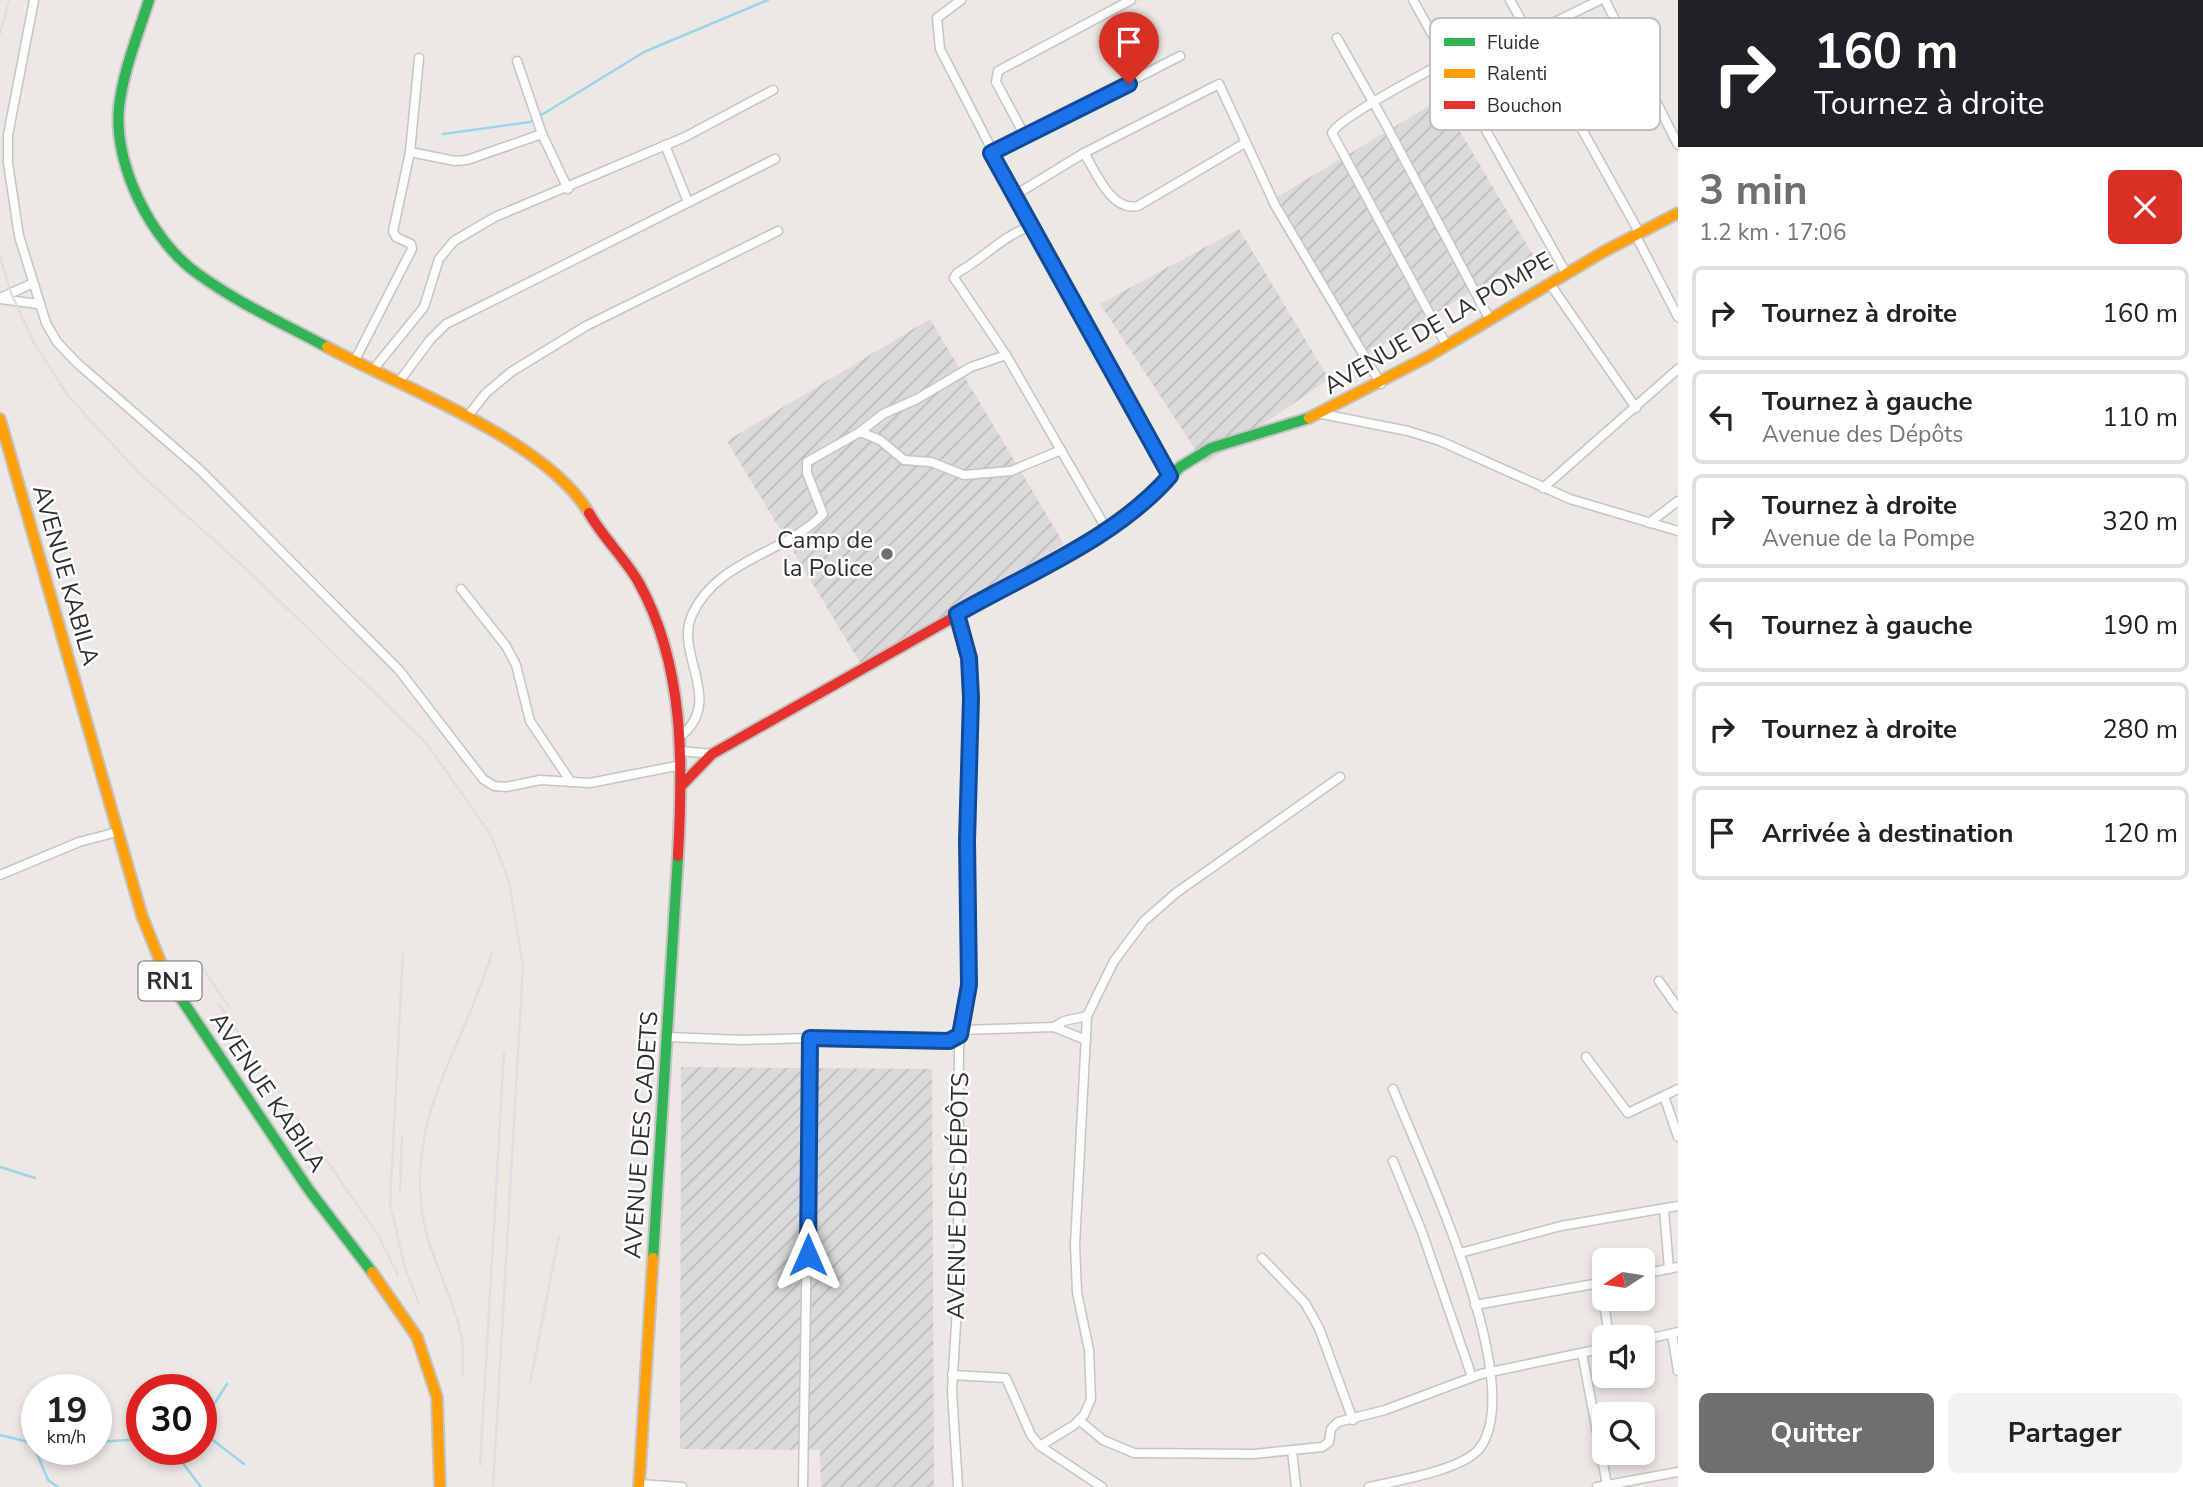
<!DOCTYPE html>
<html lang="fr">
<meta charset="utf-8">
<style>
:root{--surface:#fff;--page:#f2f2f2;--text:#222;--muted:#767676;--line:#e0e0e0;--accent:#706f6e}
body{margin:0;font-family:"Nunito Sans",sans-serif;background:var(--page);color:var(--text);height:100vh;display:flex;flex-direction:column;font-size:26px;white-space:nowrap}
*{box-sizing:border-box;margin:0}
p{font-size:23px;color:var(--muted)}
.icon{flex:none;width:38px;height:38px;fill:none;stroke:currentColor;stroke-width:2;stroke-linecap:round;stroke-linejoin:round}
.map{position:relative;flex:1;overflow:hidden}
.panel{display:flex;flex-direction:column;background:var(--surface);width:525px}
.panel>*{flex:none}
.top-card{background:#202124;color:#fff;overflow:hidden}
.needle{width:46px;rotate:258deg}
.fabs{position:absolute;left:1592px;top:1248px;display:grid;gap:14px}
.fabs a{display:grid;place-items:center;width:63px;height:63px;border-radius:10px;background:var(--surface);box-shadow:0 4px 10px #0003;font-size:35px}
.speed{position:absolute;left:21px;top:1374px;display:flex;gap:14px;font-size:35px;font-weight:700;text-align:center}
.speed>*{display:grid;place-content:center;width:91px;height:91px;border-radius:50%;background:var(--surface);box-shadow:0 4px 10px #0003;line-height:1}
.speed small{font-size:18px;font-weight:400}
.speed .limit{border:10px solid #d22;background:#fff;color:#111}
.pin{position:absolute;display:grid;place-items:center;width:60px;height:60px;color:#fff;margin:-72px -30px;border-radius:50% 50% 50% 0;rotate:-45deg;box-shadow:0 0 7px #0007}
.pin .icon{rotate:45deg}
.me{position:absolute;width:77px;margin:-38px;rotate:0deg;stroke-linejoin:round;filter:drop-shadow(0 0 5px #0008)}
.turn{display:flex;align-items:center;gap:24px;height:147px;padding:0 21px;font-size:32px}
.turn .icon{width:91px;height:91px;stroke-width:2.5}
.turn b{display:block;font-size:49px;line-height:60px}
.round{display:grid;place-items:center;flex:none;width:74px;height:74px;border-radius:10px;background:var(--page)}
.overview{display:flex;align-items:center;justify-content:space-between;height:119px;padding:0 21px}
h1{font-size:42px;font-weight:700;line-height:52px;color:var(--accent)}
.button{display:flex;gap:14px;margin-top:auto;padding:14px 21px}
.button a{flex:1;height:80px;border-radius:10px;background:var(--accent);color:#fff;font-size:28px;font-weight:700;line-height:80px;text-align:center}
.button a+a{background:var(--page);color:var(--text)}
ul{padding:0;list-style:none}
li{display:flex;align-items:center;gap:21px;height:94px;margin:0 14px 10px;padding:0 7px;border:4px solid var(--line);border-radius:10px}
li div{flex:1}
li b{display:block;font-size:26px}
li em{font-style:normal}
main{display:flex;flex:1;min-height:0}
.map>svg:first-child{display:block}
.industrial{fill:url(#industrial-furrows)}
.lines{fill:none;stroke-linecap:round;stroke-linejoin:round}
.stream{stroke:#99d6ec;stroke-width:2.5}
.street-casing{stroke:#c5c4c5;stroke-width:11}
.fast-casing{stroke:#c5c4c5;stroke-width:14}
.slow-casing{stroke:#c5c4c5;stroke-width:14}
.jam-casing{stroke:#c5c4c5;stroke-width:14}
.street{stroke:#fcfcfb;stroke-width:8}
.fast{stroke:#30b455;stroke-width:10}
.slow{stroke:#ff9f0a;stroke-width:10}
.jam{stroke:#e5322d;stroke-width:10}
.rail{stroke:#dfdfe1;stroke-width:2.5}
.route-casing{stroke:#114b97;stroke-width:18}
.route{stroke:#1a73e8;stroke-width:12}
.poi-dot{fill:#706f6e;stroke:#fff;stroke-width:2.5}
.labels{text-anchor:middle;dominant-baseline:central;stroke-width:5;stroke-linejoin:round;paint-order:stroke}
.shield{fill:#fff;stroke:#6d6d6d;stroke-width:2}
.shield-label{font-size:23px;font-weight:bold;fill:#2e2e2e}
.street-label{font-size:24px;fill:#2e2e2e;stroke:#fff}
.poi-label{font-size:24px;fill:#2e2e2e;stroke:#fff;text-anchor:end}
.key{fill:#fff;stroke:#c0c0c0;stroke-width:2}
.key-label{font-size:19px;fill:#2e2e2e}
</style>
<main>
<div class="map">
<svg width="1678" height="1487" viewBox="0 0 1678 1487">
<defs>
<pattern id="industrial-furrows" width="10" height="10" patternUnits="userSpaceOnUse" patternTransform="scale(1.75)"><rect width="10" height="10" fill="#dcd9db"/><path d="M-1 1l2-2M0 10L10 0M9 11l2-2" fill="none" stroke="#bdbbbc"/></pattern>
</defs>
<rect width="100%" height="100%" fill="#ece8e4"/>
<!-- industrial -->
<g class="industrial">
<path d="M 1441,99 L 1533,255 L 1359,359 L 1267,203 Z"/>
<path d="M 1239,229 L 1329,379 L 1205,464 L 1100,304 Z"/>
<path d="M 930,319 L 1064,544 L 862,666 L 727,441 Z"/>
<path d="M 681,1067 L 932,1069 L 934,1487 L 821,1487 L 820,1450 L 680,1449 Z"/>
</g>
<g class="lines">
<!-- stream -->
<g class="stream">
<path d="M 443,134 L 530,122 L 644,52 L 768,0"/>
<path d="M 0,1167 L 35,1178"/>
<path d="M 201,1424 L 227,1384"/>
<path d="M 201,1431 L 244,1464"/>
<path d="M 0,1435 L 37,1444"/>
<path d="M 96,1442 L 142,1439"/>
<path d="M 33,1444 L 48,1480 L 58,1487"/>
<path d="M 172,1449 L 201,1487"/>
</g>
<defs>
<g id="street">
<path d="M 34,0 L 8,135 L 8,163 L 19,236 L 46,323 L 57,342 L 77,363 L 200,470 L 399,670 L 483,779 L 494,786 L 506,787 L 540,780 L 590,783 L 681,765"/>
<path d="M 961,0 L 937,18 L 940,49 L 1041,245 L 1170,476"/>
<path d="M 1413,0 L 1566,273"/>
<path d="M 1510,0 L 1639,232"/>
<path d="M 1605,0 L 1678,145"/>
<path d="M 1530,34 L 1600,0"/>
<path d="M 1337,38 L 1385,123 L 1490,320"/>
<path d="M 517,61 L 542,134 L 568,189"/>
<path d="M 1025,136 L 996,82 L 998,71 L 1131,0"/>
<path d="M 665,145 L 688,202"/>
<path d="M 410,152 L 455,161 L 467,160 L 542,134"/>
<path d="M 991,153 L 1180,56"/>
<path d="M 1084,153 C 1096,172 1111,212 1138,206 L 1245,143"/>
<path d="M 1015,195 L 1084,153 L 1219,84 L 1275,205 L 1381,384"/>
<path d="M 1032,226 C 1003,235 983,259 957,273 L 954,278 L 1006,355 L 1107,530"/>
<path d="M 1635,234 L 1678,317"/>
<path d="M 1550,284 L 1636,408"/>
<path d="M 0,298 L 31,284"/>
<path d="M 0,299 L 38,304"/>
<path d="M 1447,346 L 1332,133 C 1343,112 1494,36 1523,23"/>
<path d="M 354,362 L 412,249 L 411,244 L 396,237 L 393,231 L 410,152 L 419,58"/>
<path d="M 372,371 L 424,307 L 439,259 L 454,241 L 495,217 L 685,137 L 773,90"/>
<path d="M 398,383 L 430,340 L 446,324 L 775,159"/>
<path d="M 1322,414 L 1408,431 L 1440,441 L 1570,499 L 1678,531"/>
<path d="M 467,417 L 486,393 L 511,372 L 586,326 L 778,231"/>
<path d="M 860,432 L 880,440 L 904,460 L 931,462 L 964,475 L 1011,471 L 1061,450"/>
<path d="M 1543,488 L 1678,369"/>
<path d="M 1649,523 L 1678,501"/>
<path d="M 461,589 L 506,646 L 516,665 L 530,721 L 571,782"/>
<path d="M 956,613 L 969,658 L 971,698 L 967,841 L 969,985 L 959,1048 L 958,1291 L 952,1391 L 958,1487"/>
<path d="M 681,736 C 725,699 674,655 692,615 C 716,560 786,553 823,514 L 807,473 L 807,462 L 860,432 L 883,414 L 917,399 L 971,367 L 1006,355"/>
<path d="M 681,751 L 712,754"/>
<path d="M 0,875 L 79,842 L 117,832"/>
<path d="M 1659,981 L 1678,1008"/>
<path d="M 1054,1027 L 1064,1021 L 1087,1016"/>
<path d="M 961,1030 L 1054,1027 L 1086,1040"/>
<path d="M 668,1037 L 742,1040 L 839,1037 L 931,1042 L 949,1041 L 960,1035"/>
<path d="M 1586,1057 L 1628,1113 L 1678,1089"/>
<path d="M 1664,1096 L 1678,1137"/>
<path d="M 1393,1161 L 1422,1232 L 1472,1377"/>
<path d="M 1664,1209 L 1669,1269"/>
<path d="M 1460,1253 L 1561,1226 L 1678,1206"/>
<path d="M 1262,1258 L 1305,1303 L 1319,1328 L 1353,1420"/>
<path d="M 1643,1274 L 1678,1267"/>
<path d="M 1601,1283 L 1609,1337"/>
<path d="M 1475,1305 L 1605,1282"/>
<path d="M 1672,1334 L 1678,1371"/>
<path d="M 1643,1340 L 1678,1332"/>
<path d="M 1582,1353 L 1607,1485"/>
<path d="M 952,1375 L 1006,1378 L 1031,1435 L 1040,1446 L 1102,1487"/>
<path d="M 1079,1420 L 1103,1440 L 1134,1453 L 1254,1454 L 1322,1447 L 1329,1442 L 1331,1429 L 1338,1422 L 1385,1410 L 1481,1374 L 1605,1348"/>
<path d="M 1040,1446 L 1074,1425 L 1084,1415 L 1091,1399 L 1089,1350 L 1077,1292 L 1075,1245 L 1087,1016 L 1114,961 L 1144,921 L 1176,893 L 1340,777"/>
<path d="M 1292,1450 L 1296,1487"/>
<path d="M 640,1484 L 682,1487"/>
<path d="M 803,1487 L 810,1038"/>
<path d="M 1369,1487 C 1396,1481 1462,1470 1479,1449 C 1530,1385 1420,1157 1393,1089"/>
<path d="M 1597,1487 L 1678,1472"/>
</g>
<g id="fast">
<path d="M 149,0 C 138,35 123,71 119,107 C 113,164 151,241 198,274 C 238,303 284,324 327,347"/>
<path d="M 970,608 L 1107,530 L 1146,501 L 1180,467 L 1211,448 L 1309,418"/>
<path d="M 180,997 L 309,1190 L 372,1272"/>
<path d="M 653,1258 L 678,856"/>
</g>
<g id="slow">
<path d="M 327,347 C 403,388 546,440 589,513"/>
<path d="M 1309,418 L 1429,356 L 1603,252 L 1678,213"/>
<path d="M 0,419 L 142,916 L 165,973 L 180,997"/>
<path d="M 372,1272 L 417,1337 L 437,1397 L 440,1487"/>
<path d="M 639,1487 L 653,1258"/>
</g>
<g id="jam">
<path d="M 589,513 C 603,538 625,558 639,583 C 685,666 683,765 678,856"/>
<path d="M 682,785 L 712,754 L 970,608"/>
</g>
</defs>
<!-- street casing -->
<use href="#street" class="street-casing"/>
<!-- fast casing -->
<use href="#fast" class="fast-casing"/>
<!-- slow casing -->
<use href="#slow" class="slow-casing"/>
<!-- jam casing -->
<use href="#jam" class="jam-casing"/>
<!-- street -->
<use href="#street" class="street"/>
<!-- fast -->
<use href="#fast" class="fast"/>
<!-- slow -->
<use href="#slow" class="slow"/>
<!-- jam -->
<use href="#jam" class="jam"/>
<!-- rail -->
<g class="rail">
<path d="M 0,34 L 9,0"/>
<path d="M 0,257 L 11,293 L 34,343 L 69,397 L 139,473 L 256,578 L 427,744 L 491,835 L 509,881 L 523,966 L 493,1487"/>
<path d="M 403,952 L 390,1204 L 405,1268 L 419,1304"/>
<path d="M 200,965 L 230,1008"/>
<path d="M 218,1003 L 378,1235 L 398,1275"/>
<path d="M 400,1192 L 402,1136"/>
<path d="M 463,1376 C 463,1364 464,1351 462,1339 C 453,1291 425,1253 421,1201 C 412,1106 467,1040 492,952"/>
<path d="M 530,1383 L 559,1236"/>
<path d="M 480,1466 L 504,1053"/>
</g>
</g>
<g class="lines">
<defs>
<path id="route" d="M 808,1255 L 810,1038 L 949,1041 L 960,1035 L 969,985 L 967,841 L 971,698 L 969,658 L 957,614 C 1028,573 1115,539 1170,476 L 991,153 L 1129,84"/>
</defs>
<!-- route casing -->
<use href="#route" class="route-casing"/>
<!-- route -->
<use href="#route" class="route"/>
</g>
<!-- markers -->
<circle class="poi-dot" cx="887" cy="554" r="7"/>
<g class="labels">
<!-- shield labels -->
<rect class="shield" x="138.5" y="961.5" width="63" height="39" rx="5"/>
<g class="shield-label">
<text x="170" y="981">RN1</text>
</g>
<!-- street labels -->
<g class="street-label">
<text transform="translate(1438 323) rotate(-30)">AVENUE DE LA POMPE</text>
<text transform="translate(66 575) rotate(74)">AVENUE KABILA</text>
<text transform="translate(268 1092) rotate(56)">AVENUE KABILA</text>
<text transform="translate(641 1135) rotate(-86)">AVENUE DES CADETS</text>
<text transform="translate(958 1196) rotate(-89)">AVENUE DES DÉPÔTS</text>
</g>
<!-- poi labels -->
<g class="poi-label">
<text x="873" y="540">Camp de<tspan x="873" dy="28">la Police</tspan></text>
</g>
</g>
<!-- legend -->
<rect x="1430" y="18" width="230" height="112" rx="10" class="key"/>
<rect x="1444" y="38" width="31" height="8" fill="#30b455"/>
<rect x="1444" y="69" width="31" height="9" fill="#ff9f0a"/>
<rect x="1444" y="101" width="31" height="8" fill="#e5322d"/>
<g class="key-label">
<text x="1487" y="49">Fluide</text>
<text x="1487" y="80">Ralenti</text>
<text x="1487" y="112">Bouchon</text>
</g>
</svg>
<div class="fabs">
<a><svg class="needle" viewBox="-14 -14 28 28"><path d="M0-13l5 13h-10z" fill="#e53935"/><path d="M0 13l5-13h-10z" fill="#767676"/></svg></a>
<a><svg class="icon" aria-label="sound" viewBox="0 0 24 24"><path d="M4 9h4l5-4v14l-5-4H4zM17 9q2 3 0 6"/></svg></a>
<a><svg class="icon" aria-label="search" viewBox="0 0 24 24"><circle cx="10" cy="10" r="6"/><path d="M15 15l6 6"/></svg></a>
</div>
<div class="speed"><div>19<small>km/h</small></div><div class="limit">30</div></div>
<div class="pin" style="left:1129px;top:84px;background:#d93025"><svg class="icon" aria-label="arrive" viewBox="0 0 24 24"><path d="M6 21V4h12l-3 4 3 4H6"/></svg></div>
<svg class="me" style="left:808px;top:1255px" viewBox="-20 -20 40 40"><path d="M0-17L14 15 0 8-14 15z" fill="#1a73e8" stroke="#fff" stroke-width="4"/></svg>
</div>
<section class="panel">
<div class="top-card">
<div class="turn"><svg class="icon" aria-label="right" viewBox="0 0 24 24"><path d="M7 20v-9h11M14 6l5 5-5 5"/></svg><div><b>160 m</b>Tournez à droite</div></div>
</div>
<div class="overview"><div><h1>3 min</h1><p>1.2 km · 17:06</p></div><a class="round" style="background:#d93025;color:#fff"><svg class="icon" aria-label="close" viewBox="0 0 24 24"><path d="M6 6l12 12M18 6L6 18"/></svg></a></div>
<ul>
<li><svg class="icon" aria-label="right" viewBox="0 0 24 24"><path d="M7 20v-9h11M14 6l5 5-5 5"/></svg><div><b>Tournez à droite</b></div><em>160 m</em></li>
<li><svg class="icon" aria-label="left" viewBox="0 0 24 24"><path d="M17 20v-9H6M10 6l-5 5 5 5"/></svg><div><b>Tournez à gauche</b><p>Avenue des Dépôts</p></div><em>110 m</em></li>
<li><svg class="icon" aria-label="right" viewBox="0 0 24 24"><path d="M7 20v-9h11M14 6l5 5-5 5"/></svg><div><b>Tournez à droite</b><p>Avenue de la Pompe</p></div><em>320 m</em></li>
<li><svg class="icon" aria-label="left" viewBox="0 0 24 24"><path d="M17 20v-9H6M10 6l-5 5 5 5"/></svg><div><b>Tournez à gauche</b></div><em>190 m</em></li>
<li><svg class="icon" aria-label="right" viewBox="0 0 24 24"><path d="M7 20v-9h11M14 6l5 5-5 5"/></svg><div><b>Tournez à droite</b></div><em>280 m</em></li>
<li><svg class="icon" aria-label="arrive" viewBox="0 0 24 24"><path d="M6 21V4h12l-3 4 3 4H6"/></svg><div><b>Arrivée à destination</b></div><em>120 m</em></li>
</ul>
<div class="button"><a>Quitter</a><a>Partager</a></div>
</section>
</main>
